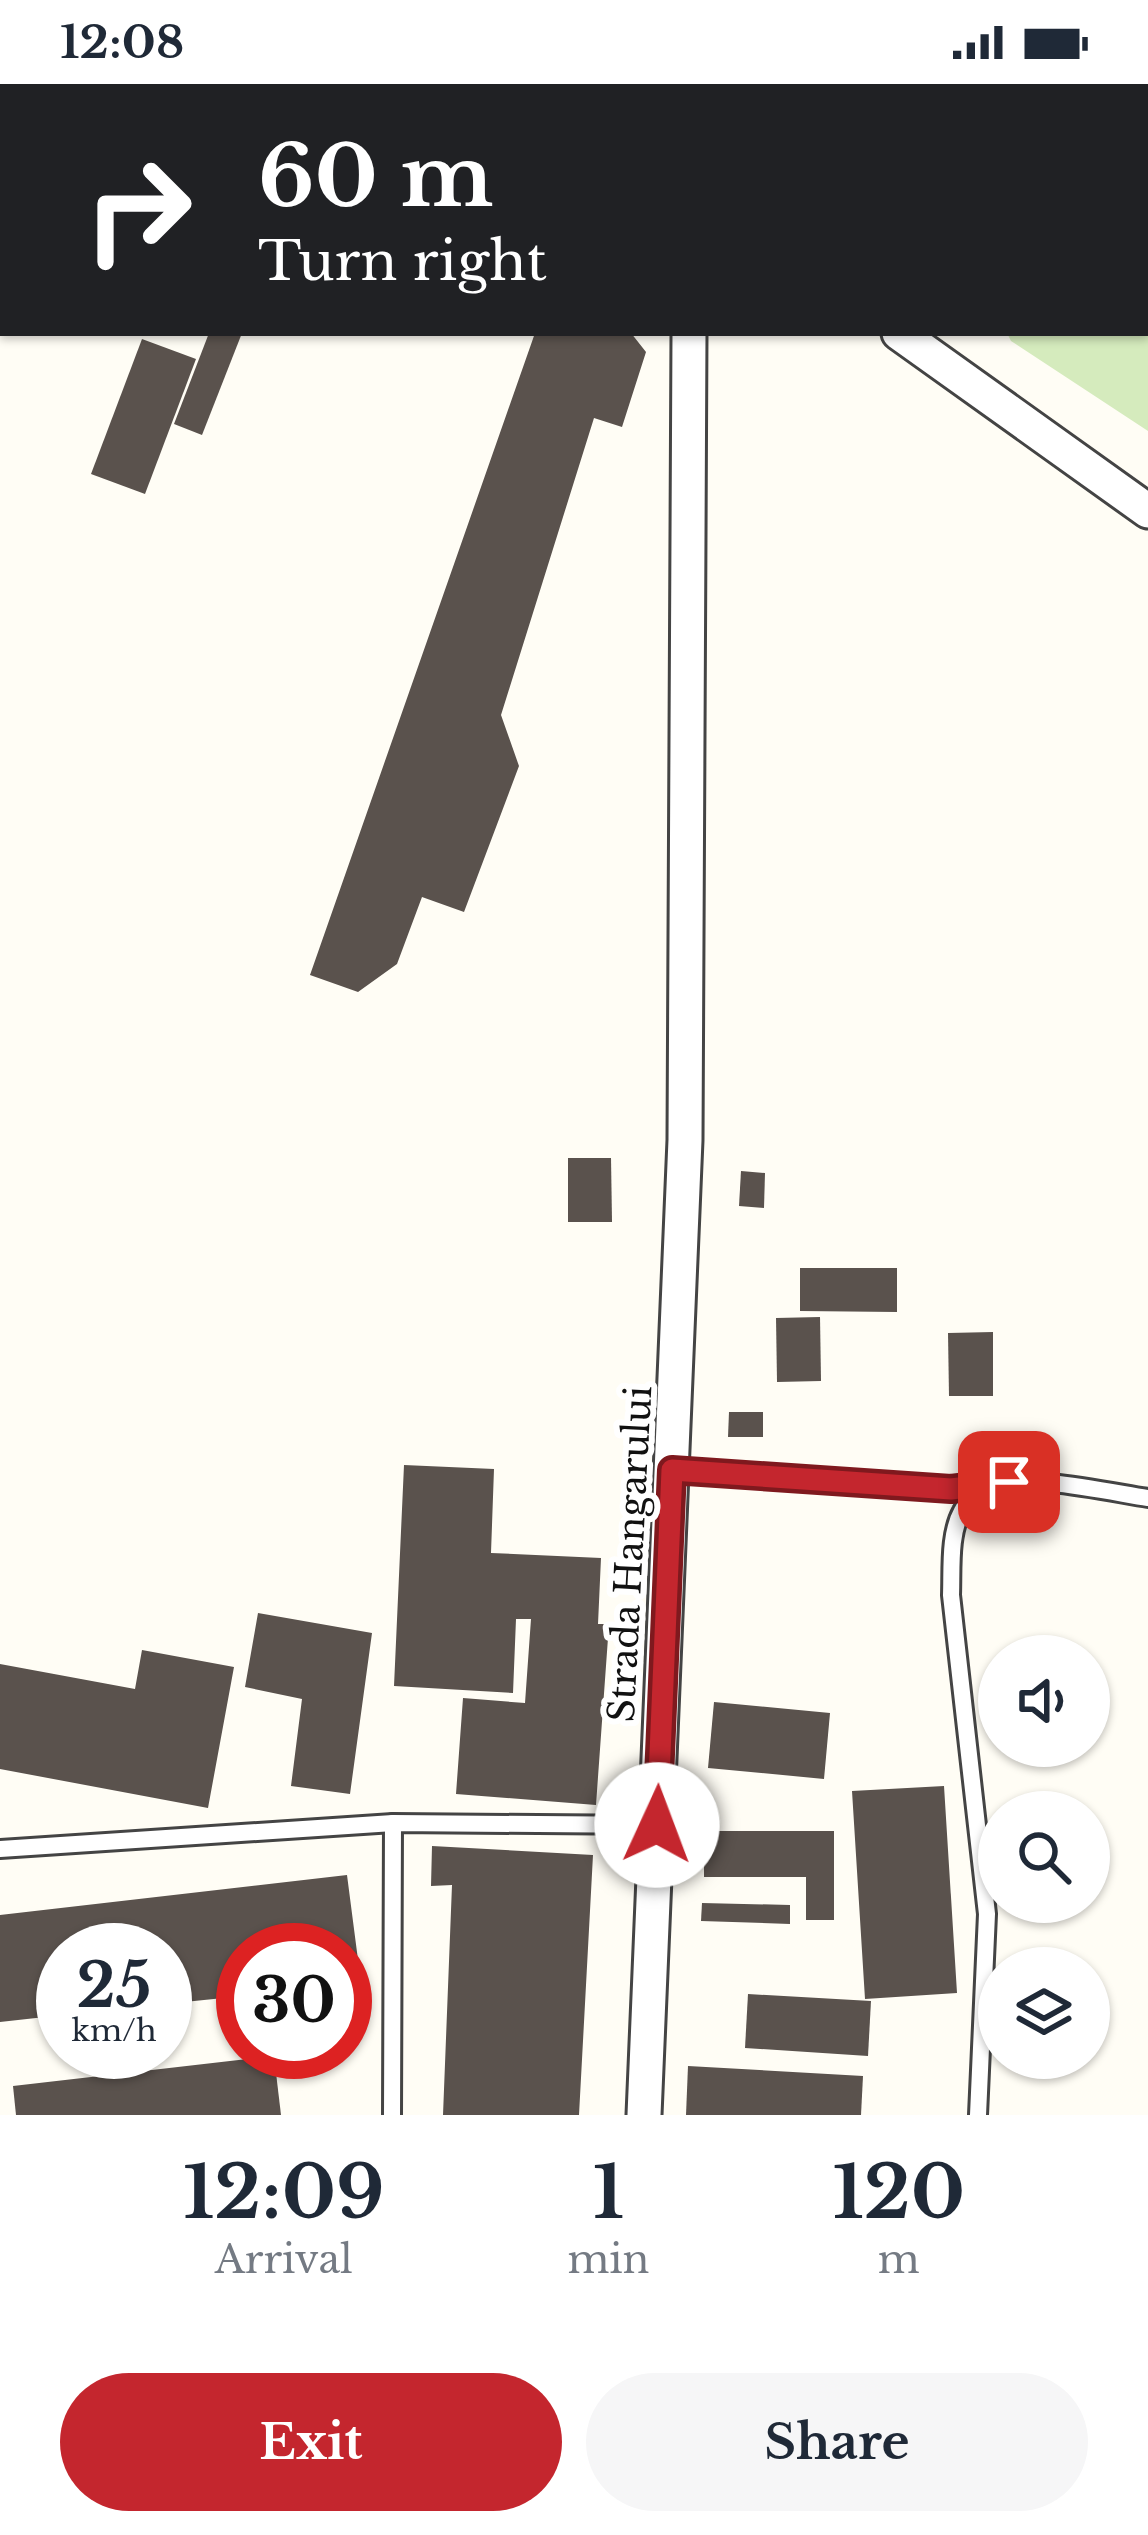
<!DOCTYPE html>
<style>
:root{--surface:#fff;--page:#f6f6f7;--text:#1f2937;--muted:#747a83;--accent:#c4262e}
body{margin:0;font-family:"Libre Baskerville",serif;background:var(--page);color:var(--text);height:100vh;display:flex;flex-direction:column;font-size:45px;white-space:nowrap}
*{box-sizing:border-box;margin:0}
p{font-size:39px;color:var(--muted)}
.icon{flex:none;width:66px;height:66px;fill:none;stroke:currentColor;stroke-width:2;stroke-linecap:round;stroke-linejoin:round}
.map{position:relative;height:2031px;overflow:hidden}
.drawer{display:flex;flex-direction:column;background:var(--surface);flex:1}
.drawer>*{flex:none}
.banner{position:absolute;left:0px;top:0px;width:1149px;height:252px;box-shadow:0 3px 9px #0004;background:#202124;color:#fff;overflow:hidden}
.buttons{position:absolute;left:978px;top:1551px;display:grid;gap:24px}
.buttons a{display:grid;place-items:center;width:132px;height:132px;border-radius:50%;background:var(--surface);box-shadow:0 3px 9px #0004;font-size:60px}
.speed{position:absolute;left:36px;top:1839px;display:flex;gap:24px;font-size:60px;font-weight:700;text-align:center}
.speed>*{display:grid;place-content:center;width:156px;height:156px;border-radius:50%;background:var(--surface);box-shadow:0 3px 9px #0004;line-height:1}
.speed small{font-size:30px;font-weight:400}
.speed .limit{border:18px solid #d22;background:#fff;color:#111}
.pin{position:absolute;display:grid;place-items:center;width:102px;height:102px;color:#fff;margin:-51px;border-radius:24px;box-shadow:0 6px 18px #0006}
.me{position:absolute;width:132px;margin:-66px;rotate:2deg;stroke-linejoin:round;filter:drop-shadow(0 0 9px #0008)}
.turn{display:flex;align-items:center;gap:42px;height:252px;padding:0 60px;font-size:54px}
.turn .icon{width:156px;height:156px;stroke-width:2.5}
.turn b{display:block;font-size:84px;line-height:102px}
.eta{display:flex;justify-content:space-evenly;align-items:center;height:204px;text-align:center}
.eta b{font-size:72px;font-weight:700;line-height:84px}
.action{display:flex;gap:24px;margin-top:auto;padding:24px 60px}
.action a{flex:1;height:138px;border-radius:72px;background:var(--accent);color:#fff;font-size:48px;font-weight:700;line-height:138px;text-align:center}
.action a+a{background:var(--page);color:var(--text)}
.status{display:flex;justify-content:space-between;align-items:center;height:84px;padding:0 60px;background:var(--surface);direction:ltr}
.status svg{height:33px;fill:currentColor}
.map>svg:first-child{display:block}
.green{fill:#d5ebbd}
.building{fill:#5a524d}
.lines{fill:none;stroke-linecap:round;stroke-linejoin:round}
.lane-casing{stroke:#444;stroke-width:22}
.street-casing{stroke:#444;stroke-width:39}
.lane{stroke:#fff;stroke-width:16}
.street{stroke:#fff;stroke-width:33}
.route-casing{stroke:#7f191e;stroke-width:30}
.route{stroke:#c4262e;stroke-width:21}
.labels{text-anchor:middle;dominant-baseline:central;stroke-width:12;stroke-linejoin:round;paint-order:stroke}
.street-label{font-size:36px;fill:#111;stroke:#fff}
</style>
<div class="status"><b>12:08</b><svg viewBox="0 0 49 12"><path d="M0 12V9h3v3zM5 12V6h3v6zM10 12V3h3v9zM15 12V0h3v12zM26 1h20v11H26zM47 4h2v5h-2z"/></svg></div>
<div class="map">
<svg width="1148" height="2031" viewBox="0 0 1148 2031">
<rect width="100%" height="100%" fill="#fffdf5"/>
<!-- green -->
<path class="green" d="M 1080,0 L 1148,0 L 1148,347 L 1011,257 L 1007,249 L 1146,249 L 1146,3 L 1079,3 Z"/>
<!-- building -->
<g class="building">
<path d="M 209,249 L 242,249 L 202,351 L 174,340 Z"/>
<path d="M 535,249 L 631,249 L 646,268 L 622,343 L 594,334 L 501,631 L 519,682 L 464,828 L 422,813 L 397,880 L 358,908 L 310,891 Z"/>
<path d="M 142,255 L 196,275 L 145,410 L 91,390 Z"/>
<path d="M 568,1074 L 611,1074 L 612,1138 L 568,1138 Z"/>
<path d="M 741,1087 L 765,1089 L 764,1124 L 739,1122 Z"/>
<path d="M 800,1184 L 897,1184 L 897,1228 L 800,1227 Z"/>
<path d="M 820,1233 L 821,1297 L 777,1298 L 776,1234 Z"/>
<path d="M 993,1248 L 993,1312 L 949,1312 L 948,1249 Z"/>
<path d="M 729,1328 L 763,1328 L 763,1353 L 728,1353 Z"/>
<path d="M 404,1381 L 494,1385 L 491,1469 L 601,1474 L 598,1540 L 609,1540 L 596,1721 L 456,1710 L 463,1614 L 525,1619 L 531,1535 L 516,1535 L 513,1609 L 394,1602 Z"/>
<path d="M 258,1529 L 372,1549 L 350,1710 L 291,1702 L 302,1615 L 245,1603 Z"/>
<path d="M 142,1566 L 234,1583 L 208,1724 L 0,1685 L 0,1580 L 135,1605 Z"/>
<path d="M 714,1618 L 830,1629 L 824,1695 L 708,1684 Z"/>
<path d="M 944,1702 L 957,1909 L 865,1915 L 852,1707 Z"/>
<path d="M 704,1747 L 834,1747 L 834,1836 L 806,1836 L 806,1793 L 704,1793 Z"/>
<path d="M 432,1762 L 593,1771 L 579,2031 L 443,2031 L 452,1801 L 431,1802 Z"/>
<path d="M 347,1791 L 361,1899 L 345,1901 L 345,1866 L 243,1866 L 243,1912 L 165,1920 L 165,1866 L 63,1866 L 63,1931 L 0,1938 L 0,1831 Z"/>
<path d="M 702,1819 L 790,1821 L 790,1840 L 701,1837 Z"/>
<path d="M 748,1910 L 871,1917 L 868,1972 L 745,1964 Z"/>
<path d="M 274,1972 L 281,2031 L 16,2031 L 13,2002 Z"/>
<path d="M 688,1982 L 863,1992 L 861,2031 L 686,2031 Z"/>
</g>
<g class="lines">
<defs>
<g id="lane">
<path d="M 672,1386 L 951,1405"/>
<path d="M 0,1765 L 393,1739 L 657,1741"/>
<path d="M 392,2031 L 393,1739"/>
<path d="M 978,2031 L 987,1830 L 951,1511 C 952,1485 949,1450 962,1427 C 967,1417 978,1405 988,1401 C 1024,1389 1109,1408 1148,1414"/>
</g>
<g id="street">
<path d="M 391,0 L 398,3"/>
<path d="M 899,249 L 1148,427"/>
<path d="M 644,2031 L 685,1056 L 689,249"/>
</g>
</defs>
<!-- lane casing -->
<use href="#lane" class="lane-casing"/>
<!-- street casing -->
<use href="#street" class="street-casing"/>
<!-- lane -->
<use href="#lane" class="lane"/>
<!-- street -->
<use href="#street" class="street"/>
</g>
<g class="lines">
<defs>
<path id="route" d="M 657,1741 L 672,1386 L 951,1405 L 1009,1398"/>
</defs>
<!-- route casing -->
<use href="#route" class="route-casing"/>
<!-- route -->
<use href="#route" class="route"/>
</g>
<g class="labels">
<!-- street labels -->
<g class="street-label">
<text transform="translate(630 1470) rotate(-87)">Strada Hangarului</text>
</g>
</g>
</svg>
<div class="buttons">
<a><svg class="icon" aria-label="sound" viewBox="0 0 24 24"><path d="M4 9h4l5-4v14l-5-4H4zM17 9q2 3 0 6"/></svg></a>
<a><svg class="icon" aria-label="search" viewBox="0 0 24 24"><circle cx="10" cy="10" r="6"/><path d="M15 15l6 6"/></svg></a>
<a><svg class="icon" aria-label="layers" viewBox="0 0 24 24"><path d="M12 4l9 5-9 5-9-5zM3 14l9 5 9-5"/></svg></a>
</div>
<div class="speed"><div>25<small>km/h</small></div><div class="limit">30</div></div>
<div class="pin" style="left:1009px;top:1398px;background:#d93025"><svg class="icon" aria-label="arrive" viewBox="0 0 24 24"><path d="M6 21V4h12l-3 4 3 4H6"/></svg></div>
<svg class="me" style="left:657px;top:1741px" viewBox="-20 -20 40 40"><circle r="19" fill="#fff"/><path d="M0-13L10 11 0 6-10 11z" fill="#c4262e"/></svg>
<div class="banner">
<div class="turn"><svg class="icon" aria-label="right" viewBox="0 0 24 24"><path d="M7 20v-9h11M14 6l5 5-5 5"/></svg><div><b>60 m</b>Turn right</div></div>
</div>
</div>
<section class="drawer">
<div class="eta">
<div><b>12:09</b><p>Arrival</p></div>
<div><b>1</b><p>min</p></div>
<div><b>120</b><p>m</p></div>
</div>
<div class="action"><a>Exit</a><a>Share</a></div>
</section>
